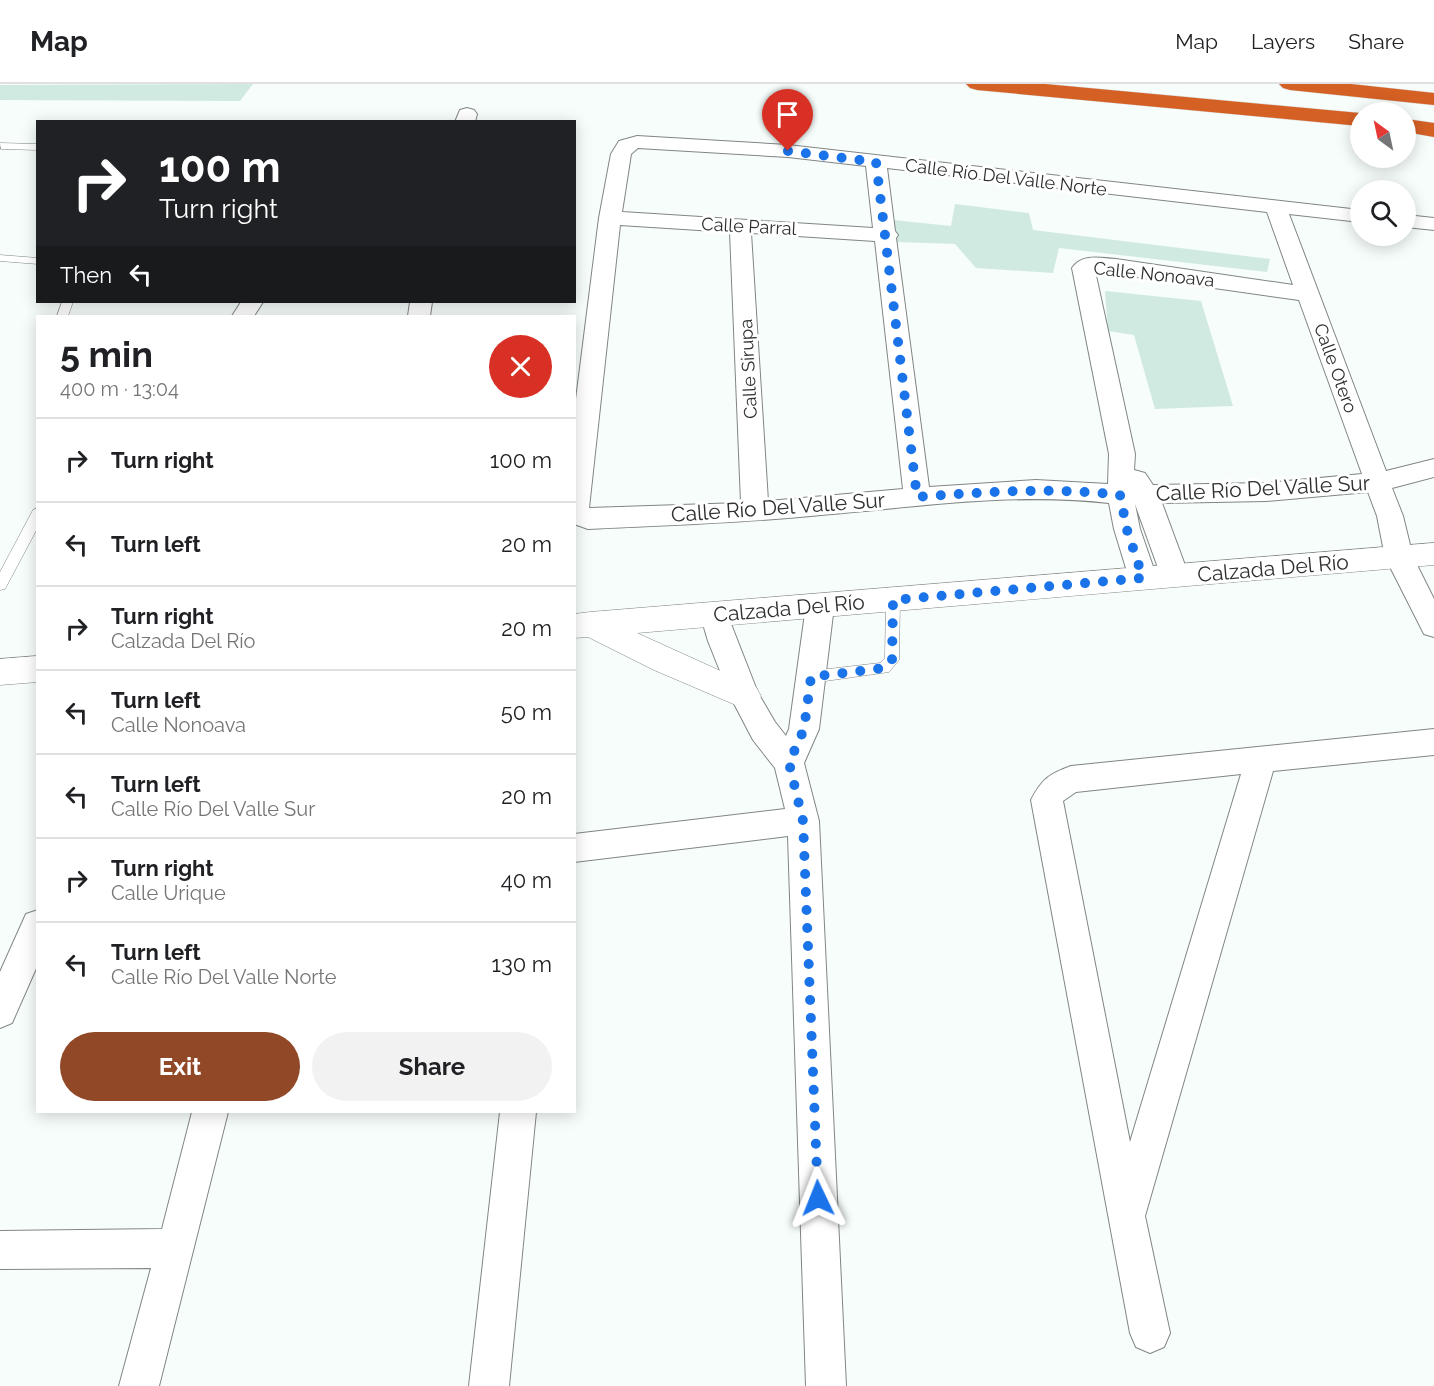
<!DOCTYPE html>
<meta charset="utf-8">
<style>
:root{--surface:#fff;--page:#f2f2f2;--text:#202124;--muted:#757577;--line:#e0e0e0;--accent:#904826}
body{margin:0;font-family:Raleway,sans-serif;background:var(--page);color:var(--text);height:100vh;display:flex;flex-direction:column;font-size:22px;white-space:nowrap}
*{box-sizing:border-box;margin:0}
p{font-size:20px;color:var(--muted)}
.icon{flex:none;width:33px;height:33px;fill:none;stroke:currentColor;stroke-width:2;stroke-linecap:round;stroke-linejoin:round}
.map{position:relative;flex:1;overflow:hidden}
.details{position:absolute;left:36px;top:231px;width:540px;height:798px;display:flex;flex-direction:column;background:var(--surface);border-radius:0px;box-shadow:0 3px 15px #0003}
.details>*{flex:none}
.hud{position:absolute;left:36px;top:36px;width:540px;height:183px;border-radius:0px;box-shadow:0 3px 15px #0003;background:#202124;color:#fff;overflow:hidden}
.needle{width:39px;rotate:327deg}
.tools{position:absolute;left:1350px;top:18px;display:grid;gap:12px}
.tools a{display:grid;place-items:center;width:66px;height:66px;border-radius:50%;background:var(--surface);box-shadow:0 3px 15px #0003;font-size:30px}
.pin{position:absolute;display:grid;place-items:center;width:51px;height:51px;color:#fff;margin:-62px -26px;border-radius:50% 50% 50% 0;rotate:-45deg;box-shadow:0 0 6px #0007}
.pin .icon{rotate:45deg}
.me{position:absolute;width:66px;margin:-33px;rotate:358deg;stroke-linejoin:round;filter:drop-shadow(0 0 4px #0008)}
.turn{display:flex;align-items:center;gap:21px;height:126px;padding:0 24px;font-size:27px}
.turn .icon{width:78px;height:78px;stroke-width:2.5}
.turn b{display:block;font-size:42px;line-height:51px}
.then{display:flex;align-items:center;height:57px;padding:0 24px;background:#0003;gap:12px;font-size:22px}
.round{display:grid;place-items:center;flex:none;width:63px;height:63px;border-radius:32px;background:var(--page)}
.summary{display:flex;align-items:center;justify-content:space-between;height:102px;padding:0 24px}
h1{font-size:36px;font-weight:700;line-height:45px}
.cta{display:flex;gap:12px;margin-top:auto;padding:12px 24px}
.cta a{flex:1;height:69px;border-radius:36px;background:var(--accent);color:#fff;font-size:24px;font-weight:700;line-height:69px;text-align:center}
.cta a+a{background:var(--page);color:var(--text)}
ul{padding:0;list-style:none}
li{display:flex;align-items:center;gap:18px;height:84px;padding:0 24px;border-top:2px solid var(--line)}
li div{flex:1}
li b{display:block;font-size:22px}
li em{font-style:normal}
header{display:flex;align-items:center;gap:36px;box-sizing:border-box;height:84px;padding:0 30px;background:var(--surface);border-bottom:2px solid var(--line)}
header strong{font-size:28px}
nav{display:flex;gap:33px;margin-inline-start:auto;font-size:21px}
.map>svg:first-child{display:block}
.green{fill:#d0eae1}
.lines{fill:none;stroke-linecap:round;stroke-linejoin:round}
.lane-casing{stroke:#808684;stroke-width:1}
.street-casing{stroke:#808684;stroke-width:2}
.secondary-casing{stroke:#808684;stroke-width:1}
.highway-casing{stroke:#d9dada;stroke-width:1}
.lane{fill:#fff;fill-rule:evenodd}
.street{fill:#fff;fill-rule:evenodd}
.secondary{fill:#fff;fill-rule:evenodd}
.highway{fill:#d56024;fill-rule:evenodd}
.route{stroke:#1a73e8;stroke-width:10;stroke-dasharray:0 18}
.labels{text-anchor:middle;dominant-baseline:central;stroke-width:6;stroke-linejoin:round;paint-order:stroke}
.far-street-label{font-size:18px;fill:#2d302f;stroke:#fff}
.street-label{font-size:21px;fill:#2d302f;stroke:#fff}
</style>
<header>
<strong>Map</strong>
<nav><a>Map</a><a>Layers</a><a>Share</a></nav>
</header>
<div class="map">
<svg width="1434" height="1302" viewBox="0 0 1434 1302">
<rect width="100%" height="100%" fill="#f6fdfa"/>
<!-- green -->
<g class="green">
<path d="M 253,0 L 240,17 L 0,16 L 0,1 Z"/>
<path d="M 955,120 L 1029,129 L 1033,146 L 1270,175 L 1267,188 L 1059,164 L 1053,189 L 976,184 L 955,160 L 897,158 L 893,136 L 951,142 Z"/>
<path d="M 1105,207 L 1201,217 L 1233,322 L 1155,325 L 1134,251 L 1108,247 Z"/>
</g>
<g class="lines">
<defs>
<g id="lane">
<path d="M 0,59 L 38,60 L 38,66 L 1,65 Z"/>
<path d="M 0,171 L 38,174 L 38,180 L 0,177 Z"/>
<path d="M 62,218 L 73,218 L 68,232 L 57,232 Z"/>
<path d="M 38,424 L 38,443 L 5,505 L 0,506 L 0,488 L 33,426 Z"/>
<path d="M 893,511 L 900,516 L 899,576 L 889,588 L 811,599 L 806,597 L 804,593 L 806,589 L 811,587 L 880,579 L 885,574 L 886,516 Z"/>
</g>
<g id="street">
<path d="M 467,24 L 474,26 L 477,30 L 475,38 L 455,38 L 460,26 Z"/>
<path d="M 637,52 L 788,61 L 1360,126 L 1360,138 L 1289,130 L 1386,387 L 1434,375 L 1434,393 L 1392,404 L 1403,432 L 1413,473 L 1434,515 L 1434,553 L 1424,550 L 1385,473 L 1377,432 L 1368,408 L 1266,417 L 1162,419 L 1189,492 L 1185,499 L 1175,502 L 1165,499 L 1161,492 L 1135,420 L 1140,445 L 1157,494 L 1153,501 L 1143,504 L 1133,501 L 1129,494 L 1114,445 L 1109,419 C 1014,408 916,423 821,431 C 743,439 666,441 588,445 L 574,440 L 574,331 L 599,134 L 611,70 L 619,57 ZM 638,64 L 788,73 L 866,82 L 873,144 L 622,128 L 631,70 ZM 887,84 L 1267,128 L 1293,201 L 1116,175 C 1101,174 1082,169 1072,184 L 1109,370 L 1108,400 L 1036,396 L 929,403 L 896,154 L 898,151 L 895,147 ZM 620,141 L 730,148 L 741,419 L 589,424 ZM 751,149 L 875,157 L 903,405 L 768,417 ZM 1095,187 L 1299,216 L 1362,390 L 1266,399 L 1153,401 L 1145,389 L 1134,386 L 1135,370 Z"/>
<path d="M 1406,131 L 1434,134 L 1434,146 L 1406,143 Z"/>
<path d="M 241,218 L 263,218 L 254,232 L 232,232 Z"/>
<path d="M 410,218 L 432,218 L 430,232 L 408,232 Z"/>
<path d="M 820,511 L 830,514 L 834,522 L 819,645 L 804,679 L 819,737 L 846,1302 L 806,1302 L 788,752 L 574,778 L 574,750 L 785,725 L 775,684 L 753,656 L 730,612 L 708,557 L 700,530 L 704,522 L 714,519 L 724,522 L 758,609 L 775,638 L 786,652 L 789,645 L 806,522 L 810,514 Z"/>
<path d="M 1434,645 L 1434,671 L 1273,687 L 1145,1132 L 1170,1249 L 1164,1263 L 1150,1269 L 1136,1263 L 1130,1249 L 1031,716 C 1042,695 1049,690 1071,682 ZM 1241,690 L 1130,1058 L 1063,717 L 1076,708 Z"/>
<path d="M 38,826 L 38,880 L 12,939 L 0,944 L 0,888 L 26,830 Z"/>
<path d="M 192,1028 L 228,1028 L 159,1302 L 119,1302 L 151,1184 L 0,1185 L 0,1147 L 162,1145 Z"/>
<path d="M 500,1028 L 536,1028 L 509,1302 L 469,1302 Z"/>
</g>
<g id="secondary">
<path d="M 1434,459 L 1434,481 L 637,549 L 756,603 L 761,612 L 756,621 L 745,625 L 654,586 L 588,553 L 574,554 L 574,530 L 590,528 Z"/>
<path d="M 38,572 L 38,598 L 0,601 L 0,575 Z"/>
</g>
<g id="highway">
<path d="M 966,0 L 1045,0 L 1360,29 L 1360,42 L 977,6 L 970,4 Z"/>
<path d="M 1279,0 L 1351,0 L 1434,9 L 1434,21 L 1290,6 L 1283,4 Z"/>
<path d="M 1406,35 L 1434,39 L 1434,53 L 1406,48 Z"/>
</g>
</defs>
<!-- lane casing -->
<use href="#lane" class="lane-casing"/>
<!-- street casing -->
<use href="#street" class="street-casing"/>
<!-- secondary casing -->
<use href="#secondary" class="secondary-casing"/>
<!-- highway casing -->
<use href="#highway" class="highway-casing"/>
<!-- lane -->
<use href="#lane" class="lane"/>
<!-- street -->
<use href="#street" class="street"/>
<!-- secondary -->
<use href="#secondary" class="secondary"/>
<!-- highway -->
<use href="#highway" class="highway"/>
</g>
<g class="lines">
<!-- route -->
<path class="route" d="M 788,67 L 876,78 L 917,413 C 985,408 1052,403 1120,411 L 1127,446 L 1143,494 L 893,516 L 892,576 L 884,584 L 811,593 L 804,645 L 789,679 L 803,737 L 818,1114"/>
</g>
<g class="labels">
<!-- far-street labels -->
<g class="far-street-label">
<text transform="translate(1006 93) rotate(7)">Calle Río Del Valle Norte</text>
<text transform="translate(749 142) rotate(3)">Calle Parral</text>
<text transform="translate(1154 190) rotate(6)">Calle Nonoava</text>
<text transform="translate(1336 284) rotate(70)">Calle Otero</text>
<text transform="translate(748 285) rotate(-93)">Calle Sirupa</text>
</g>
<!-- street labels -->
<g class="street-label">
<text transform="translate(1263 404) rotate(-3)">Calle Río Del Valle Sur</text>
<text transform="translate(778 423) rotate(-4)">Calle Río Del Valle Sur</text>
<text transform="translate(1273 484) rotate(-5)">Calzada Del Río</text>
<text transform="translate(789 524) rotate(-5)">Calzada Del Río</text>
</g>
</g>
</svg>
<div class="tools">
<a><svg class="needle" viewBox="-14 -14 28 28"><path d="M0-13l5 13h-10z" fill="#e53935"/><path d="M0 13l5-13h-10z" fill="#757577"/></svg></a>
<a><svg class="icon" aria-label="search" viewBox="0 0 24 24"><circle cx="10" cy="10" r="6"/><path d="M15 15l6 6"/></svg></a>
</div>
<div class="pin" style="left:788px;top:67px;background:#d93025"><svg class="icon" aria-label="arrive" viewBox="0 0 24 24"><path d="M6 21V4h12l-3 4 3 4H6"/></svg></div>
<svg class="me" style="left:818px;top:1114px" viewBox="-20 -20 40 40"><path d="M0-17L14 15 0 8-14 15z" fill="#1a73e8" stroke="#fff" stroke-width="4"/></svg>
<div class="hud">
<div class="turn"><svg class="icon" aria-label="right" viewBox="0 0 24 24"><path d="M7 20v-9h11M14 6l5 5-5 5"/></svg><div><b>100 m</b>Turn right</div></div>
<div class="then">Then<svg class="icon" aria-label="left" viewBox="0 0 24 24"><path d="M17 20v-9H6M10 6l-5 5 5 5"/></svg></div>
</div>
<section class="details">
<div class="summary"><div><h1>5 min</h1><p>400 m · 13:04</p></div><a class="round" style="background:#d93025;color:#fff"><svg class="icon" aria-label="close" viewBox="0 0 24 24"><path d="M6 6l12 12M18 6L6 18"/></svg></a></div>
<ul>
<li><svg class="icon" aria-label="right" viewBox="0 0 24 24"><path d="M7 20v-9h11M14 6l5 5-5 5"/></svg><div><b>Turn right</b></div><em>100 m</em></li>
<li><svg class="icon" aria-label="left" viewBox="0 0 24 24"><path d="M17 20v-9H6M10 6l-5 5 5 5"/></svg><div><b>Turn left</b></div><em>20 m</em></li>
<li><svg class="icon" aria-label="right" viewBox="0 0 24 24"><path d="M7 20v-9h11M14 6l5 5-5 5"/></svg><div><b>Turn right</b><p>Calzada Del Río</p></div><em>20 m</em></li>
<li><svg class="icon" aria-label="left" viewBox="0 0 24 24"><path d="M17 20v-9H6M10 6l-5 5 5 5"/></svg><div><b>Turn left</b><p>Calle Nonoava</p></div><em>50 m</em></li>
<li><svg class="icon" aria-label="left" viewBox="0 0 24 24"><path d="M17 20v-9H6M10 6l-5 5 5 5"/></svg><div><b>Turn left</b><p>Calle Río Del Valle Sur</p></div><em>20 m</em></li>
<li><svg class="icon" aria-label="right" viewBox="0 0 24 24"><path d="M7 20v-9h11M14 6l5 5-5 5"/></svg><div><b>Turn right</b><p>Calle Urique</p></div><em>40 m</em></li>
<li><svg class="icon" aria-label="left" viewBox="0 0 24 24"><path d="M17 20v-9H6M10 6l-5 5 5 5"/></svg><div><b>Turn left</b><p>Calle Río Del Valle Norte</p></div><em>130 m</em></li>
</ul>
<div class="cta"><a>Exit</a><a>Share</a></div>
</section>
</div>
